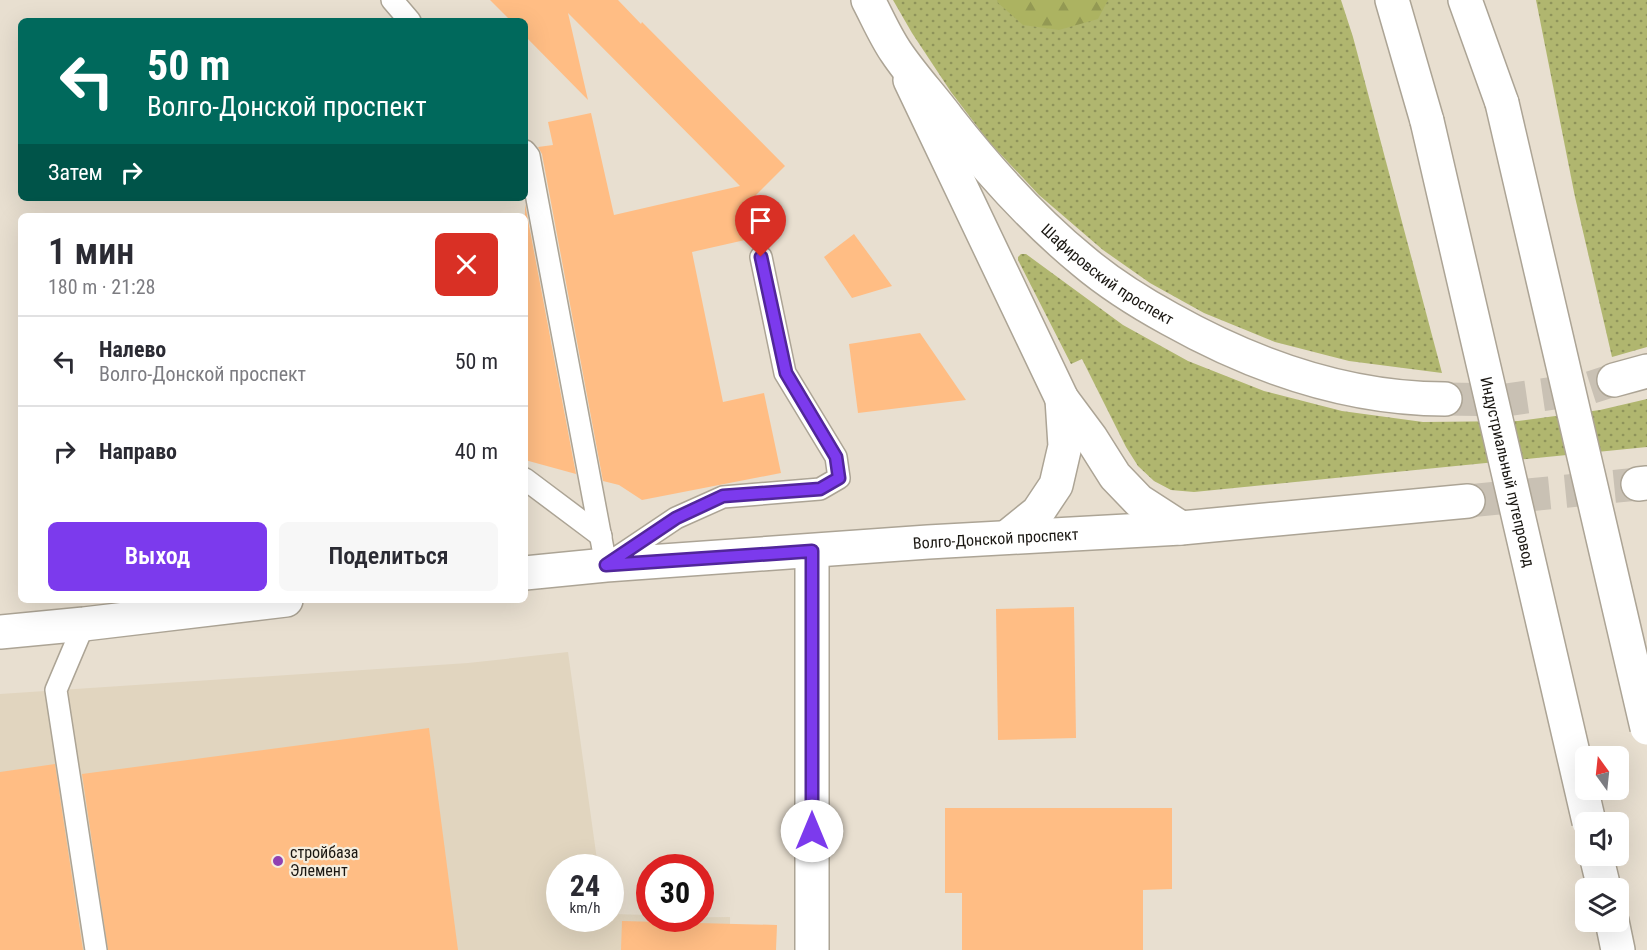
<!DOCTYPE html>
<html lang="ru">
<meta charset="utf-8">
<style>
:root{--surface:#fff;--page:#f7f7f7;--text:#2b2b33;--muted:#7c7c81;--line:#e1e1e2;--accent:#7c3aed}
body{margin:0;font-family:"Roboto Condensed",sans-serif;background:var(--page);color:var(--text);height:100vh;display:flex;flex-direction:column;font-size:22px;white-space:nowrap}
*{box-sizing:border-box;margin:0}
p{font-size:20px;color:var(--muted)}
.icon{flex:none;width:33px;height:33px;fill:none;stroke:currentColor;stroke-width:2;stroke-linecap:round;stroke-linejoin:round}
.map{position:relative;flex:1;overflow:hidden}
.side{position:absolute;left:18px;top:213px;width:510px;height:390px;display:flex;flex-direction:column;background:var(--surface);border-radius:9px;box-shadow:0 6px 24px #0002}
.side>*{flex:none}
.top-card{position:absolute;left:18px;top:18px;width:510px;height:183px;border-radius:9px;box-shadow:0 6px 24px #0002;background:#00695c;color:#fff;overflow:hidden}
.needle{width:39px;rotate:345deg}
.controls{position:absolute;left:1575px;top:746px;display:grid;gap:12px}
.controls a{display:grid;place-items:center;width:54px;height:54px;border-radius:9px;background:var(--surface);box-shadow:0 6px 24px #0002;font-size:30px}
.speed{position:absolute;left:546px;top:854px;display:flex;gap:12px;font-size:30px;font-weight:700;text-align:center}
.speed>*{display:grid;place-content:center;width:78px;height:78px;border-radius:50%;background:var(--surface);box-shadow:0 6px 24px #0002;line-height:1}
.speed small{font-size:15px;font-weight:400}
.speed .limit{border:9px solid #d22;background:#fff;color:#111}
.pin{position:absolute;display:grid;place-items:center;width:51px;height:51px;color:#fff;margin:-62px -26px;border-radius:50% 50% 50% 0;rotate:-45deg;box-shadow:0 0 6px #0007}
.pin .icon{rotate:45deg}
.me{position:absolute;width:66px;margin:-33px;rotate:0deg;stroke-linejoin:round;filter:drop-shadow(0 0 4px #0008)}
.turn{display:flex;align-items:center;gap:21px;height:126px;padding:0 30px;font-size:27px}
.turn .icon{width:78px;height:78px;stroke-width:2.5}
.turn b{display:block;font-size:42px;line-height:51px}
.then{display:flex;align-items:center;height:57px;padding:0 30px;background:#0003;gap:12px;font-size:22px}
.round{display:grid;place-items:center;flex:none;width:63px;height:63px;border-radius:9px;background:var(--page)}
.headline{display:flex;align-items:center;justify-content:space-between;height:102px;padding:0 30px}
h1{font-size:36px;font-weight:600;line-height:45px}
.action{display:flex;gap:12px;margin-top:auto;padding:12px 30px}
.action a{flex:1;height:69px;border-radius:9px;background:var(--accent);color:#fff;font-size:24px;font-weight:600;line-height:69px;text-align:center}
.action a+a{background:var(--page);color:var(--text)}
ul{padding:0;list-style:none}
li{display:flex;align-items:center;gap:18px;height:90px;padding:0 30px;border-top:2px solid var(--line)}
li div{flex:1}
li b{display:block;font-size:22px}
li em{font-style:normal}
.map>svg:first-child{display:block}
.built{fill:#e1d5bf}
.grass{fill:url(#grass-dots)}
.forest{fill:url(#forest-firs)}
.building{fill:#ffbd84}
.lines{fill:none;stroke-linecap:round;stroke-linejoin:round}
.minor-tunnel{stroke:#c9c1b4;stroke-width:33;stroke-dasharray:33 16;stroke-linecap:butt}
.primary-tunnel{stroke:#c9c1b4;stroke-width:33;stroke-dasharray:33 16;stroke-linecap:butt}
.service-casing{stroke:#aca495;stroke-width:24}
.minor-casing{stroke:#aca495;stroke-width:36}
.primary-casing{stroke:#aca495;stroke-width:36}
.service{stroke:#fff;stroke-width:21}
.minor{stroke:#fff;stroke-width:33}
.primary{stroke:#fff;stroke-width:33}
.primary-bridge-casing{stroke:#aca495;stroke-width:36;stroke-linecap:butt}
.primary-bridge{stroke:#fff;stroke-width:33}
.route-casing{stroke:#51269a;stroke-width:15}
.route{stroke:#7c3aed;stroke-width:10}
.poi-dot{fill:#9041b2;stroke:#f5eddd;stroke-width:2}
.labels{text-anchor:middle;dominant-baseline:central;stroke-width:4.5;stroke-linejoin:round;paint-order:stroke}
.street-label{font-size:16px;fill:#1a1712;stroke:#f5eddd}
.poi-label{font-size:16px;fill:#1a1712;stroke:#f5eddd;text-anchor:start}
</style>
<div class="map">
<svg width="1647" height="950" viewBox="0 0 1647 950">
<defs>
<pattern id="grass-dots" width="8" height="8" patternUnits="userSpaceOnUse" patternTransform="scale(1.5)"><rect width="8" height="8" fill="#b0b66f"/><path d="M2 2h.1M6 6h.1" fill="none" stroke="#8e935a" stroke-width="1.8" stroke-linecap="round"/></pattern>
<pattern id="forest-firs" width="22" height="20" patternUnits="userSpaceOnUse" patternTransform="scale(1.5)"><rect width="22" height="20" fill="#acb361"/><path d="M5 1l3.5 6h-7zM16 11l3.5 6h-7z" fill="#939953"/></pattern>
</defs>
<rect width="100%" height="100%" fill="#e8dfd0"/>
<!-- built -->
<path class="built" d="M 568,652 L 598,867 L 560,867 L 560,918 L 610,918 L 611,914 L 649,915 L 650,918 L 730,917 L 730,950 L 0,950 L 0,694 L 468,663 Z"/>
<!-- grass -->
<g class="grass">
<path d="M 893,0 L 1341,0 L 1353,37 L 1442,373 L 1349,361 L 1275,342 L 1204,313 L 1150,283 L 1103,250 L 1039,195 L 989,142 L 951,92 L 912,33 Z"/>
<path d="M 1536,0 L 1647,0 L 1647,347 L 1612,357 L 1575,197 Z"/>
<path d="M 1021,254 L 1026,254 L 1123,325 L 1188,361 L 1264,391 L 1342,411 L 1423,422 L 1518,421 L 1600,410 L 1647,399 L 1647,447 L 1194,492 L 1171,490 L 1154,481 L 1138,466 L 1126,447 L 1082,359 L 1071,364 L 1018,260 L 1018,257 Z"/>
</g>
<!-- forest -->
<path class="forest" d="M 997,0 L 1108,0 L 1098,19 L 1059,30 L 1023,25 L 998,3 Z"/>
<!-- building -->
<g class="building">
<path d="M 490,0 L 618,0 L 641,24 L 642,22 L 785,166 L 739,212 L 745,240 L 692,252 L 723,402 L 764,393 L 781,473 L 642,500 L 619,485 L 603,481 L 542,154 L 538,147 L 553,145 L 548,122 L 591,113 L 614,215 L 740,186 L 568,13 L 588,100 L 525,36 L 525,21 L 511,21 Z"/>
<path d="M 525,204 L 576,474 L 525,460 Z"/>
<path d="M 854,234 L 892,286 L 852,298 L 824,257 Z"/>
<path d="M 920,333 L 966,400 L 858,413 L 849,344 Z"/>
<path d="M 1074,607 L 1076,738 L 998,740 L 996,609 Z"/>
<path d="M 429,728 L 458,950 L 108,950 L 82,774 Z"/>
<path d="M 55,764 L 83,950 L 0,950 L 0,772 Z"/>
<path d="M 945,808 L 1172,808 L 1172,889 L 1143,890 L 1143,950 L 962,950 L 962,893 L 945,893 Z"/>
<path d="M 622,921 L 777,925 L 776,950 L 621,950 Z"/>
</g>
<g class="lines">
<!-- minor-tunnel -->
<path class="minor-tunnel" d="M 1468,501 L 1638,484"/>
<!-- primary-tunnel -->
<path class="primary-tunnel" d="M 1445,399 L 1506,400 L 1589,388 L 1614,380"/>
<defs>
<g id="service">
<path d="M 392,0 L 410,21"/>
<path d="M 525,151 L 529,156 L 606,565 L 676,518 L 723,497 L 820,489 L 839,478 L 836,457 L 785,373 L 761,257"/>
<path d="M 525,479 L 601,536"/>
<path d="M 84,624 L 56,690 L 96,950"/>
</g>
<g id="minor">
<path d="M 910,80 L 1062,399 L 1091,438 L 1115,476 L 1139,501 L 1181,528"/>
<path d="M 1638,484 L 1647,483"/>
<path d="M 1007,537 L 1038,512 L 1056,485 L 1065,446 L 1062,399"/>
<path d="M 812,551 L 812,950"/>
<path id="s1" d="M 525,573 L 606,565 L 928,542 L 1181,528 L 1468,501"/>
<path d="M 0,632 L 84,624 L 286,600"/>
</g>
<g id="primary">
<path id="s2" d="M 868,0 C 877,17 885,36 896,52 C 912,76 932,97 949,120 C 989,171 1033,220 1083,261 C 1109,283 1139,302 1170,319 C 1254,366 1348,399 1445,399"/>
<path d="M 1392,0 L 1427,121"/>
<path d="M 1465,0 L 1502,103"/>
<path d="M 1614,380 L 1647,371"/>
<path d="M 1596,855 L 1604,888"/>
<path d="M 1612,921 L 1618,950"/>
</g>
</defs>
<!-- service casing -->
<use href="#service" class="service-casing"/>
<!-- minor casing -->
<use href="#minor" class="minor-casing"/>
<!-- primary casing -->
<use href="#primary" class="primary-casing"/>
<!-- service -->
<use href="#service" class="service"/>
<!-- minor -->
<use href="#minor" class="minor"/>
<!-- primary -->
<use href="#primary" class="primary"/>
<defs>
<g id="primary-bridge">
<path d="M 1502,103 L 1647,728"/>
<path id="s3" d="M 1427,121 L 1589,822"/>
</g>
</defs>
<!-- primary-bridge casing -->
<use href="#primary-bridge" class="primary-bridge-casing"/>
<!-- primary-bridge -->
<use href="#primary-bridge" class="primary-bridge"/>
</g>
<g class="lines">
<defs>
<path id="route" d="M 761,257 L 786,373 L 836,457 L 839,478 L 820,489 L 723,496 L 676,518 L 606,565 L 812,551 L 812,831"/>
</defs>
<!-- route casing -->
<use href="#route" class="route-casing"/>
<!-- route -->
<use href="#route" class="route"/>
</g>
<!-- markers -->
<circle class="poi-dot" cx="278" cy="861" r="6"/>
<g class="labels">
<!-- street labels -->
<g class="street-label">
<text stroke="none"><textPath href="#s2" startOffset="368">Шафировский проспект</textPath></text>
<text stroke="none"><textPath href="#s3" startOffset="360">Индустриальный путепровод</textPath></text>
<text stroke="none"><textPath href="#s1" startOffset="472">Волго-Донской проспект</textPath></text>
</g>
<!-- poi labels -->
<g class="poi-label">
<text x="290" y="852">стройбаза<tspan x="290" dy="18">Элемент</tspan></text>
</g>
</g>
</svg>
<div class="controls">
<a><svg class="needle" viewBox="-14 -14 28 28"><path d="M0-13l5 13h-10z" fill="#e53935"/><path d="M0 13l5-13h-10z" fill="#7c7c81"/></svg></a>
<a><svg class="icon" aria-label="sound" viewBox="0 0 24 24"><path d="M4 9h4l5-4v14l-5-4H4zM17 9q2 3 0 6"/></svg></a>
<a><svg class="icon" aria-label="layers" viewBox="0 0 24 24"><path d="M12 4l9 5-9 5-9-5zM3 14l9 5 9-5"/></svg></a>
</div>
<div class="speed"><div>24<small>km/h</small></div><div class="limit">30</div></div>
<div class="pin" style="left:761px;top:257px;background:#d93025"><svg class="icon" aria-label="arrive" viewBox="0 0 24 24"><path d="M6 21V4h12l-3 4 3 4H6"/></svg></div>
<svg class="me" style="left:812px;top:831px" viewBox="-20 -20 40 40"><circle r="19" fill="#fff"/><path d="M0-13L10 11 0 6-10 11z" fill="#7c3aed"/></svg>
<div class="top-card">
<div class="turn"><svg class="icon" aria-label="left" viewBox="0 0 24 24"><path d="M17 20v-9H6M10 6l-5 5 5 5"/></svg><div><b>50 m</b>Волго-Донской проспект</div></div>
<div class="then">Затем<svg class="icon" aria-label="right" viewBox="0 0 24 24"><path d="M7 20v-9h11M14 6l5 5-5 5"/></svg></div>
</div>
<section class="side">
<div class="headline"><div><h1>1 мин</h1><p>180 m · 21:28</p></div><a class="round" style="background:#d93025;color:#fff"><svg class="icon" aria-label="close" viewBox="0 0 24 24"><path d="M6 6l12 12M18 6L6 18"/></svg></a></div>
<ul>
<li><svg class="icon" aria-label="left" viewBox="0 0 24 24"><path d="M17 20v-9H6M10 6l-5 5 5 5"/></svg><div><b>Налево</b><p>Волго-Донской проспект</p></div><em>50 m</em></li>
<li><svg class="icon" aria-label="right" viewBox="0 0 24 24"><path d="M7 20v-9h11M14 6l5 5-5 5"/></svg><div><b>Направо</b></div><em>40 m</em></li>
</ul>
<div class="action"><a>Выход</a><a>Поделиться</a></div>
</section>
</div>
